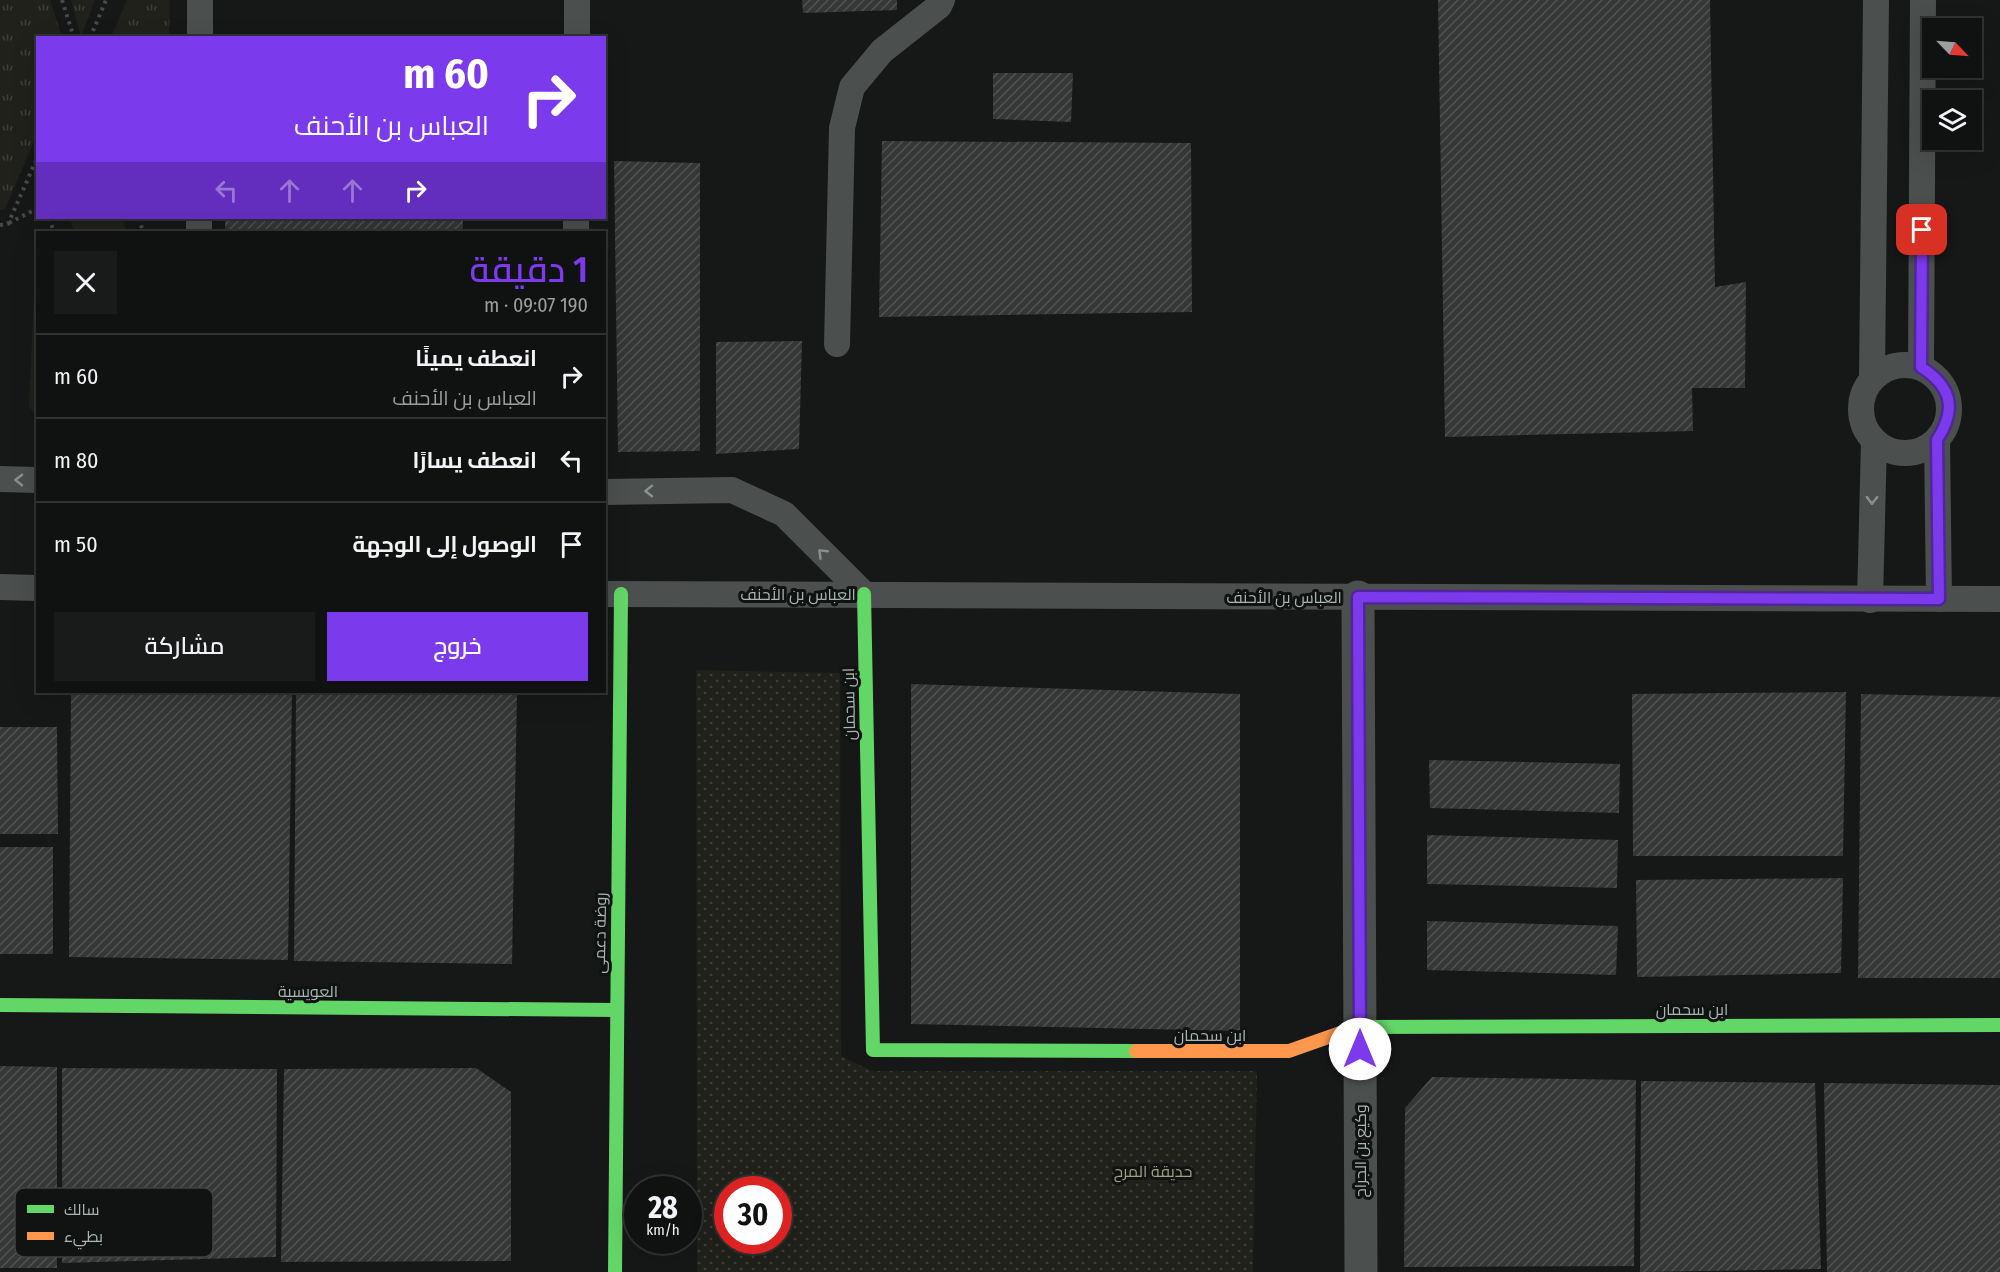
<!DOCTYPE html>
<html lang="ar">
<meta charset="utf-8">
<style>
:root{--surface:#101111;--page:#191a1a;--text:#f1f3f6;--muted:#9c9d9f;--line:#303131;--accent:#7c3aed}
body{margin:0;font-family:"Fira Sans Condensed",Cairo,sans-serif;background:var(--page);color:var(--text);direction:rtl;height:100vh;display:flex;flex-direction:column;font-size:22px;white-space:nowrap}
*{box-sizing:border-box;margin:0}
p{font-size:20px;color:var(--muted)}
.icon{flex:none;width:33px;height:33px;fill:none;stroke:currentColor;stroke-width:2;stroke-linecap:round;stroke-linejoin:round}
.map{position:relative;flex:1;overflow:hidden;direction:ltr}
.side{position:absolute;left:36px;top:231px;width:570px;height:462px;display:flex;flex-direction:column;background:var(--surface);border-radius:0px;box-shadow:0 6px 24px #0002,0 0 0 2px var(--line);direction:rtl}
.side>*{flex:none}
.hud{position:absolute;left:36px;top:36px;width:570px;height:183px;border-radius:0px;box-shadow:0 6px 24px #0002,0 0 0 2px var(--line);direction:rtl;background:#7c3aed;color:#fff;overflow:hidden}
.needle{width:39px;rotate:115deg}
.tools{position:absolute;left:1922px;top:18px;display:grid;gap:12px}
.tools a{display:grid;place-items:center;width:60px;height:60px;border-radius:0px;background:var(--surface);box-shadow:0 6px 24px #0002,0 0 0 2px var(--line);font-size:30px}
.speed{position:absolute;left:624px;top:1176px;display:flex;gap:12px;font-size:30px;font-weight:700;text-align:center}
.speed>*{display:grid;place-content:center;width:78px;height:78px;border-radius:50%;background:var(--surface);box-shadow:0 6px 24px #0002,0 0 0 2px var(--line);line-height:1}
.speed small{font-size:15px;font-weight:400}
.speed .limit{border:9px solid #d22;background:#fff;color:#111}
.pin{position:absolute;display:grid;place-items:center;width:51px;height:51px;color:#fff;margin:-26px;border-radius:12px;box-shadow:0 3px 9px #0006}
.me{position:absolute;width:66px;margin:-33px;rotate:0deg;stroke-linejoin:round;filter:drop-shadow(0 0 4px #0008)}
.turn{display:flex;align-items:center;gap:21px;height:126px;padding:0 18px;font-size:27px}
.turn .icon{width:78px;height:78px;stroke-width:2.5}
.turn b{display:block;font-size:42px;line-height:51px}
.lanes{display:flex;align-items:center;height:57px;padding:0 18px;background:#0003;justify-content:center;gap:30px;direction:ltr}
.lanes .off{opacity:.35}
.round{display:grid;place-items:center;flex:none;width:63px;height:63px;border-radius:0px;background:var(--page)}
.overview{display:flex;align-items:center;justify-content:space-between;height:102px;padding:0 18px}
h1{font-size:36px;font-weight:600;line-height:45px;color:var(--accent)}
.cta{display:flex;gap:12px;margin-top:auto;padding:12px 18px}
.cta a{flex:1;height:69px;border-radius:0px;background:var(--accent);color:#fff;font-size:24px;font-weight:600;line-height:69px;text-align:center}
.cta a+a{background:var(--page);color:var(--text)}
ul{padding:0;list-style:none}
li{display:flex;align-items:center;gap:18px;height:84px;padding:0 18px;border-top:2px solid var(--line)}
li div{flex:1}
li b{display:block;font-size:22px}
li em{font-style:normal}
.map>svg:first-child{display:block}
.grass{fill:url(#grass-tufts)}
.garden{fill:url(#garden-dots);fill-rule:evenodd}
.building{fill:url(#building-hatch)}
.lines{fill:none;stroke-linecap:round;stroke-linejoin:round}
.path{stroke:#464a4a;stroke-width:4;stroke-dasharray:3 4.5;stroke-linecap:butt}
.lane{stroke:#4b4f4e;stroke-width:26}
.street{stroke:#4b4f4e;stroke-width:33}
.fast{stroke:#63d668;stroke-width:14}
.slow{stroke:#ff974d;stroke-width:14}
.oneway{stroke:#879390}
.route-casing{stroke:#51269a;stroke-width:15}
.route{stroke:#7c3aed;stroke-width:10}
.labels{text-anchor:middle;dominant-baseline:central;stroke-width:6;stroke-linejoin:round;paint-order:stroke}
.street-label{font-size:16px;fill:#a8b7b3;stroke:#111212}
.park-label{font-size:16px;fill:#a0a27f;stroke:#111212}
.key{fill:#111212;stroke:#3e4442;stroke-width:1.5}
.key-label{font-size:16px;fill:#a8b7b3}
</style>
<div class="map">
<svg width="2000" height="1272" viewBox="0 0 2000 1272">
<defs>
<pattern id="grass-tufts" width="24" height="20" patternUnits="userSpaceOnUse" patternTransform="scale(1.5)"><rect width="24" height="20" fill="#20211b"/><path d="M3 7l-1-3M5 7V3M7 7l1-3M15 17l-1-3M17 17v-4M19 17l1-3" fill="none" stroke="#3e3f3a"/></pattern>
<pattern id="garden-dots" width="8" height="8" patternUnits="userSpaceOnUse" patternTransform="scale(1.5)"><rect width="8" height="8" fill="#20211b"/><path d="M2 2h.1M6 6h.1" fill="none" stroke="#3e3f3a" stroke-width="1.8" stroke-linecap="round"/></pattern>
<pattern id="building-hatch" width="6" height="6" patternUnits="userSpaceOnUse" patternTransform="scale(1.5)"><rect width="6" height="6" fill="#343736"/><path d="M-1 1l2-2M0 6l6-6M5 7l2-2" fill="none" stroke="#4f5251"/></pattern>
</defs>
<rect width="100%" height="100%" fill="#161717"/>
<!-- grass -->
<g class="grass">
<path d="M 0,0 L 50,0 L 62,37 L 38,38 L 37,134 L 5,209 L 0,210 Z"/>
<path d="M 71,0 L 95,0 L 81,37 Z"/>
<path d="M 127,0 L 170,0 L 169,37 L 111,37 Z"/>
<path d="M 70,218 L 123,218 L 126,232 L 74,232 Z"/>
<path d="M 35,269 L 38,269 L 37,416 L 29,407 Z"/>
</g>
<!-- garden -->
<path class="garden" d="M 696,670 L 840,673 L 841,1056 L 872,1071 L 1257,1071 L 1253,1272 L 697,1272 ZM 728,1190 L 778,1190 L 778,1240 L 728,1240 Z"/>
<!-- building -->
<g class="building">
<path d="M 802,0 L 897,0 L 897,10 L 803,13 Z"/>
<path d="M 1438,0 L 1710,0 L 1715,287 L 1746,282 L 1745,388 L 1692,388 L 1693,431 L 1445,437 Z"/>
<path d="M 993,73 L 1073,73 L 1071,122 L 993,119 Z"/>
<path d="M 882,141 L 1191,143 L 1192,312 L 879,317 Z"/>
<path d="M 614,161 L 700,163 L 700,451 L 618,452 Z"/>
<rect x="225" y="218" width="238" height="14"/>
<path d="M 802,341 L 799,449 L 716,454 L 716,342 Z"/>
<path d="M 911,684 L 1240,694 L 1240,1031 L 911,1024 Z"/>
<path d="M 71,692 L 292,692 L 288,960 L 69,957 Z"/>
<path d="M 296,692 L 517,692 L 512,964 L 294,961 Z"/>
<path d="M 1846,692 L 1843,856 L 1633,856 L 1632,694 Z"/>
<path d="M 1861,694 L 2000,697 L 2000,978 L 1858,978 Z"/>
<path d="M 0,727 L 57,727 L 58,834 L 0,834 Z"/>
<path d="M 1429,760 L 1620,764 L 1619,813 L 1430,808 Z"/>
<path d="M 1427,835 L 1618,840 L 1617,888 L 1427,884 Z"/>
<rect x="0" y="847" width="53" height="107"/>
<path d="M 1843,878 L 1841,973 L 1637,977 L 1636,880 Z"/>
<path d="M 1427,921 L 1618,926 L 1616,975 L 1427,970 Z"/>
<path d="M 0,1066 L 57,1067 L 57,1268 L 0,1268 Z"/>
<path d="M 62,1068 L 277,1069 L 276,1257 L 62,1263 Z"/>
<path d="M 476,1068 L 511,1092 L 511,1261 L 281,1262 L 284,1069 Z"/>
<path d="M 1432,1077 L 1636,1080 L 1634,1266 L 1404,1267 L 1405,1108 Z"/>
<path d="M 1641,1081 L 1815,1083 L 1821,1269 L 1640,1272 Z"/>
<path d="M 1824,1083 L 2000,1085 L 2000,1272 L 1827,1272 Z"/>
</g>
<g class="lines">
<!-- path -->
<g class="path">
<path d="M 62,0 L 74,38"/>
<path d="M 90,38 L 106,0"/>
<path d="M 49,218 L 54,232"/>
<path d="M 139,218 L 143,232"/>
<path d="M 9,223 L 38,208"/>
<path d="M 0,225 L 8,224 L 38,156"/>
</g>
<!-- lane -->
<g class="lane">
<path d="M 200,38 L 200,0"/>
<path d="M 577,38 L 577,0"/>
<path d="M 199,232 L 199,218"/>
<path d="M 576,232 L 576,218"/>
<path d="M 837,344 L 842,128 L 852,87 L 882,51 L 939,6 L 942,0"/>
<circle cx="1905" cy="409" r="44"/>
<path d="M 1921,367 L 1923,0"/>
<path d="M 1872,378 L 1876,0"/>
<path d="M 1937,440 L 1939,599"/>
<path d="M 0,479 L 38,480"/>
<path d="M 604,492 L 732,490 L 784,514 L 864,594"/>
<path d="M 0,587 L 38,588"/>
<path d="M 604,594 L 2000,599"/>
<path d="M 1870,600 L 1874,441"/>
</g>
<!-- street -->
<path class="street" d="M 1358,597 L 1361,1272"/>
<!-- fast -->
<g class="fast">
<path d="M 864,594 L 873,1050 L 1136,1051"/>
<path d="M 0,1005 L 616,1010"/>
<path d="M 1357,1027 L 2000,1025"/>
<path d="M 615,1272 L 621,594"/>
</g>
<!-- slow -->
<path class="slow" d="M 1136,1051 L 1289,1051 L 1357,1027"/>
</g>
<!-- one-way arrows -->
<defs><path id="oneway-chevron" d="M-2-3.5L2.5 0L-2 3.5" fill="none" stroke-width="1.6" stroke-linecap="round" stroke-linejoin="round" transform="scale(1.5)"/></defs>
<g class="oneway">
<use href="#oneway-chevron" transform="translate(19 480) rotate(-179)"/>
<use href="#oneway-chevron" transform="translate(649 491) rotate(179)"/>
<use href="#oneway-chevron" transform="translate(1872 500) rotate(91)"/>
<use href="#oneway-chevron" transform="translate(822 553) rotate(-136)"/>
</g>
<g class="lines">
<defs>
<path id="route" d="M 1360,1049 L 1358,597 L 1939,599 L 1937,440 C 1957,409 1952,387 1921,367 L 1922,230"/>
</defs>
<!-- route casing -->
<use href="#route" class="route-casing"/>
<!-- route -->
<use href="#route" class="route"/>
</g>
<g class="labels">
<!-- street labels -->
<g class="street-label">
<text x="798" y="594">العباس بن الأحنف</text>
<text x="1284" y="597">العباس بن الأحنف</text>
<text transform="translate(849 704) rotate(-91)">ابن سحمان</text>
<text transform="translate(600 933) rotate(-89)">روضة دعمى</text>
<text x="308" y="991">العويسية</text>
<text x="1692" y="1009">ابن سحمان</text>
<text x="1210" y="1035">ابن سحمان</text>
<text transform="translate(1360 1151) rotate(-90)">وكيع بن الجراح</text>
</g>
<!-- park labels -->
<g class="park-label">
<text x="1153" y="1171">حديقة المرح</text>
</g>
</g>
<!-- legend -->
<rect x="15" y="1188" width="198" height="69" rx="9" class="key"/>
<rect x="27" y="1205" width="27" height="8" fill="#63d668"/>
<rect x="27" y="1232" width="27" height="8" fill="#ff974d"/>
<g class="key-label">
<text x="64" y="1215">سالك</text>
<text x="64" y="1242">بطيء</text>
</g>
</svg>
<div class="tools">
<a><svg class="needle" viewBox="-14 -14 28 28"><path d="M0-13l5 13h-10z" fill="#e53935"/><path d="M0 13l5-13h-10z" fill="#9c9d9f"/></svg></a>
<a><svg class="icon" aria-label="layers" viewBox="0 0 24 24"><path d="M12 4l9 5-9 5-9-5zM3 14l9 5 9-5"/></svg></a>
</div>
<div class="speed"><div>28<small>km/h</small></div><div class="limit">30</div></div>
<div class="pin" style="left:1922px;top:230px;background:#d93025"><svg class="icon" aria-label="arrive" viewBox="0 0 24 24"><path d="M6 21V4h12l-3 4 3 4H6"/></svg></div>
<svg class="me" style="left:1360px;top:1049px" viewBox="-20 -20 40 40"><circle r="19" fill="#fff"/><path d="M0-13L10 11 0 6-10 11z" fill="#7c3aed"/></svg>
<div class="hud">
<div class="turn"><svg class="icon" aria-label="right" viewBox="0 0 24 24"><path d="M7 20v-9h11M14 6l5 5-5 5"/></svg><div><b>60 m</b>العباس بن الأحنف</div></div>
<div class="lanes"><svg class="icon off" aria-label="left" viewBox="0 0 24 24"><path d="M17 20v-9H6M10 6l-5 5 5 5"/></svg><svg class="icon off" aria-label="ahead" viewBox="0 0 24 24"><path d="M12 20V5M6 11l6-6 6 6"/></svg><svg class="icon off" aria-label="ahead" viewBox="0 0 24 24"><path d="M12 20V5M6 11l6-6 6 6"/></svg><svg class="icon" aria-label="right" viewBox="0 0 24 24"><path d="M7 20v-9h11M14 6l5 5-5 5"/></svg></div>
</div>
<section class="side">
<div class="overview"><div><h1>1 دقيقة</h1><p>190 m · 09:07</p></div><a class="round"><svg class="icon" aria-label="close" viewBox="0 0 24 24"><path d="M6 6l12 12M18 6L6 18"/></svg></a></div>
<ul>
<li><svg class="icon" aria-label="right" viewBox="0 0 24 24"><path d="M7 20v-9h11M14 6l5 5-5 5"/></svg><div><b>انعطف يمينًا</b><p>العباس بن الأحنف</p></div><em>60 m</em></li>
<li><svg class="icon" aria-label="left" viewBox="0 0 24 24"><path d="M17 20v-9H6M10 6l-5 5 5 5"/></svg><div><b>انعطف يسارًا</b></div><em>80 m</em></li>
<li><svg class="icon" aria-label="arrive" viewBox="0 0 24 24"><path d="M6 21V4h12l-3 4 3 4H6"/></svg><div><b>الوصول إلى الوجهة</b></div><em>50 m</em></li>
</ul>
<div class="cta"><a>خروج</a><a>مشاركة</a></div>
</section>
</div>
